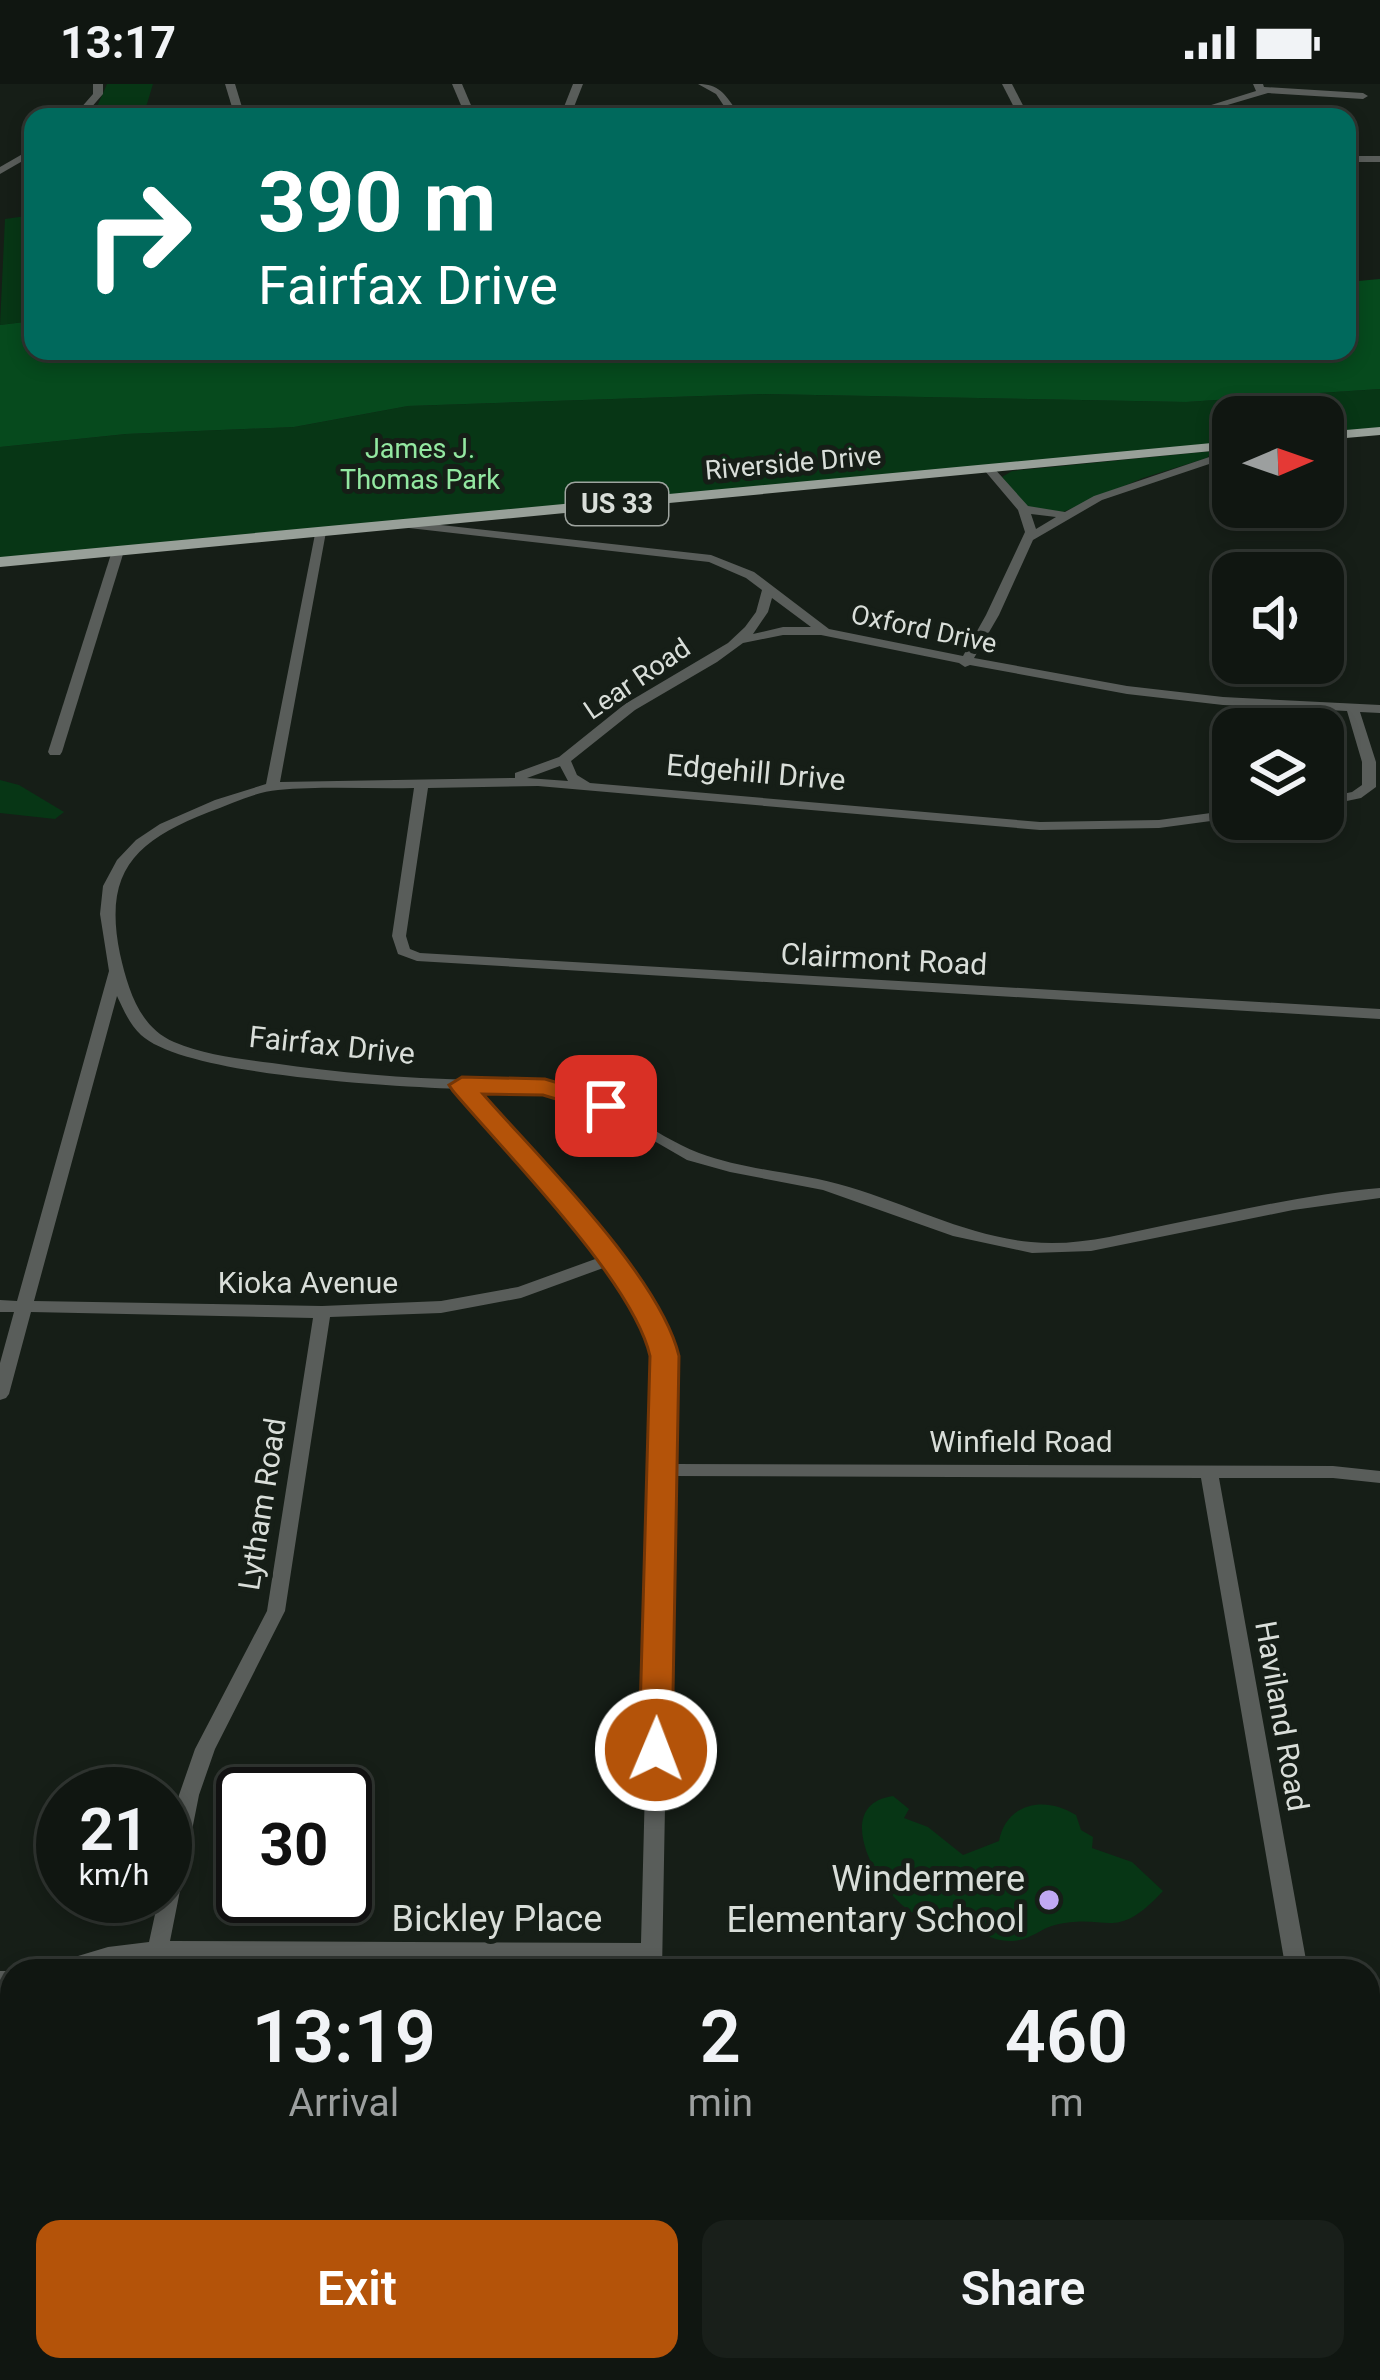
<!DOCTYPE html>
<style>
:root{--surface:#101611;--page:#191f1a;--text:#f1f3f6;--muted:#9c9f9f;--line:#303531;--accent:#b45309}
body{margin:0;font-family:Roboto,sans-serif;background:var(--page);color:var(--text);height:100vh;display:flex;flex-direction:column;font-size:45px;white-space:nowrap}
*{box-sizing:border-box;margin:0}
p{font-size:39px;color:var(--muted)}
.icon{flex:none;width:66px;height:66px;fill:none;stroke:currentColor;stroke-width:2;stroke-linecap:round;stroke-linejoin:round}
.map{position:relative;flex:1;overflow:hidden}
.side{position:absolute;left:0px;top:1875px;width:1380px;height:423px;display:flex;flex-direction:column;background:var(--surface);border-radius:36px 36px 0 0;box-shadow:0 6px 18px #0003,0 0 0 3px var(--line)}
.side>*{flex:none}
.guide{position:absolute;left:24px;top:24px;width:1332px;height:252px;border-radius:24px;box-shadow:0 6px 18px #0003,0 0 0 3px var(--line);background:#00695c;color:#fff;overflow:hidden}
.needle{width:78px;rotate:88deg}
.fabs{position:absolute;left:1212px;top:312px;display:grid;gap:24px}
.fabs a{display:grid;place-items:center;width:132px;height:132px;border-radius:24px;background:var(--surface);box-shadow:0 6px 18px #0003,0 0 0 3px var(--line);font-size:60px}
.speed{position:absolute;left:36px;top:1683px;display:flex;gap:24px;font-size:60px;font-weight:700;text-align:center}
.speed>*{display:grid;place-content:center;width:156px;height:156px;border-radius:50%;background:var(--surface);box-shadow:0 6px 18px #0003,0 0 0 3px var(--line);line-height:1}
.speed small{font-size:30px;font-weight:400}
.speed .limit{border:6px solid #111;border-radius:18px;background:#fff;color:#111}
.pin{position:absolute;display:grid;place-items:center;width:102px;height:102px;color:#fff;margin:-51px;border-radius:24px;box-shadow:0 6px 18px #0006}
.me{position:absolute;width:132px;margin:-66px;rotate:1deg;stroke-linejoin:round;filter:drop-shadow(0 0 9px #0008)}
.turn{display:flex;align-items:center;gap:42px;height:252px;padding:0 36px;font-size:54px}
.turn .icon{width:156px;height:156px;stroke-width:2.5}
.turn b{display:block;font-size:84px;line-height:102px}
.eta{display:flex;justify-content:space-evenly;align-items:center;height:204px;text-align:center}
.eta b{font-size:72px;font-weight:600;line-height:84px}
.action{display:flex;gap:24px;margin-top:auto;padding:24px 36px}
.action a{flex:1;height:138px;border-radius:24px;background:var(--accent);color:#fff;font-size:48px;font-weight:600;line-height:138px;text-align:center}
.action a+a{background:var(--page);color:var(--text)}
.status{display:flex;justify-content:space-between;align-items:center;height:84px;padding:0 60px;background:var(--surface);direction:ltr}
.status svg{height:33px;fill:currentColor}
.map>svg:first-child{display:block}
.green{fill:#073615}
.water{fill:#064a1d}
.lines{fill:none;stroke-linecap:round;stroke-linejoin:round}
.minor{fill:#595d5a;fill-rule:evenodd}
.major{fill:#98a099;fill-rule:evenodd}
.route{fill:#b45309;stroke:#753606;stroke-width:3}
.poi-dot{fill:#c0a8f3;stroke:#161e17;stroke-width:4.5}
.labels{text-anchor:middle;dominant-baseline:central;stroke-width:10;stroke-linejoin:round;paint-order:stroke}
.far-park-label{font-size:27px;fill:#93e8a1;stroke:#161e17}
.far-street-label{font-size:27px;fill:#d9ded9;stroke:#161e17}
.shield{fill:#161e17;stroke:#9ea49f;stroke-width:3}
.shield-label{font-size:27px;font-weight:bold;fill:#d9ded9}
.street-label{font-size:30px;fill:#d9ded9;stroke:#161e17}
.near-poi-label{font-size:36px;fill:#d9ded9;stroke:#161e17;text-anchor:end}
.near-street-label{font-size:36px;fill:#d9ded9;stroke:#161e17}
</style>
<div class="status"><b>13:17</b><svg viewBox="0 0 49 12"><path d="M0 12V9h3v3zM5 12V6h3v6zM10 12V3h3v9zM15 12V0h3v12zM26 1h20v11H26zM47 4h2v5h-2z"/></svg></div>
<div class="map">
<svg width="1380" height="2296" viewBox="0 0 1380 2296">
<rect width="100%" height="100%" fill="#161e17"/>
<!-- green -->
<g class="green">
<path d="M 107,0 L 153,0 L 143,33 L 96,25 Z"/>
<path d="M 33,131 L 33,237 L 0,241 L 5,135 Z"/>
<path d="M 1380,305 L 1380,347 L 1323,352 L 1323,333 L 1233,333 L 1233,361 L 0,478 L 0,363 L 126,350 L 294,343 L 408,322 L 762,310 L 1186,318 Z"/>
<path d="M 1213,367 L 1207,374 L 1143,394 L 1063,428 L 1027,423 L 1002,393 L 1012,387 Z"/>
<path d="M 0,696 L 19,701 L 64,728 L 55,735 L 0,729 Z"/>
<path d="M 893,1712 L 909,1725 L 904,1734 L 928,1743 L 963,1771 L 999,1757 C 1006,1719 1045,1711 1076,1731 L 1081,1746 L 1093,1753 L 1092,1764 L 1132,1778 L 1163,1807 C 1114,1860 1109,1828 1055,1841 C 1041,1844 1031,1856 1013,1857 C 985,1858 975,1840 954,1836 C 937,1833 926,1837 910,1827 C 879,1808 829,1721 893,1712 Z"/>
</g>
<!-- water -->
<path class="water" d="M 1380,195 L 1380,305 L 1186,318 L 762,310 L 408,322 L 294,343 L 126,350 L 0,363 L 0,241 L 33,237 L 33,267 L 1347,267 L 1347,198 Z"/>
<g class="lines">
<!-- minor -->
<g class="minor">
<path d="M 93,0 L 103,0 L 103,10 L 83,33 L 73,33 L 93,10 Z"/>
<path d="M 225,0 L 235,0 L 245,33 L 235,33 Z"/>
<path d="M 452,0 L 462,0 L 476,33 L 466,33 Z"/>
<path d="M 573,0 L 583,0 L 570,33 L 560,33 Z"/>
<path d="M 698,0 C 719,0 725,10 736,26 L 734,28 L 728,28 L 716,10 Z"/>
<path d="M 1002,0 L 1012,0 L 1029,33 L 1019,33 Z"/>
<path d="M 1253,0 L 1263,0 L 1264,3 L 1363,9 L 1368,12 L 1363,15 L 1268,9 L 1197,30 L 1192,27 L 1256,7 Z"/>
<path d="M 33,64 L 33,71 L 0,90 L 0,83 Z"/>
<rect x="1347" y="72" width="33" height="6"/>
<path d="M 1233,365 L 1233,372 L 1102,416 L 1033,456 L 999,531 L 974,574 L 1127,602 L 1223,613 L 1380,621 L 1380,629 L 1360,628 L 1376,678 L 1376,703 L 1361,714 L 1323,722 L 1323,714 L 1352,708 L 1362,701 L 1362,678 L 1347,627 L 1223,621 L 1127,610 L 970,581 L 965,583 L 959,579 L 821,551 L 783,551 L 743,559 L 717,578 L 635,626 L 571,677 L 577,691 L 590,699 L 1040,738 L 1159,736 L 1233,726 L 1233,734 L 1159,744 L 1040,746 L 538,702 L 428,704 L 406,852 L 410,865 L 420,869 L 1380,925 L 1380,935 L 417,877 L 398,870 L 392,852 L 414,704 C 369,705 323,702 278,706 C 255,708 231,720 209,728 C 135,757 103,787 120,870 C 128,905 139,943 174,958 C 204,971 240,975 272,979 C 338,989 404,994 471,996 C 501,998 531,995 561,1001 C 613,1012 650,1050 699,1069 C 747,1087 800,1088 849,1103 C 910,1121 967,1152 1031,1158 C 1076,1163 1122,1150 1166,1141 C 1237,1127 1307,1110 1380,1104 L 1380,1114 L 1293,1126 L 1091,1167 L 1032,1169 L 953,1152 L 823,1106 L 730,1088 L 687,1076 L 599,1025 L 568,1013 L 533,1007 L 475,1006 L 655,1221 L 674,1272 L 672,1380 L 1333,1382 L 1380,1387 L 1380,1399 L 1333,1394 L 1219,1394 L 1308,1887 L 1286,1887 L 1201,1394 L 671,1392 L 662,1887 L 640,1887 L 641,1877 L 167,1875 L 165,1887 L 143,1887 L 146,1876 L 108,1881 L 87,1887 L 45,1887 L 48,1881 L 108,1863 L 149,1858 L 159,1812 L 165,1812 L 165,1780 L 179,1711 L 195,1665 L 267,1527 L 313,1234 L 31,1228 L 9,1310 L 6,1314 L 0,1316 L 0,1279 L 14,1228 L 0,1228 L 0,1216 L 17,1217 L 109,887 L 100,830 L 103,802 L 117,776 L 136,756 L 160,740 L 215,716 L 266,700 L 316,445 L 326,448 L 280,698 L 515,694 L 515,689 L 559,673 L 625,620 L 728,559 L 745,543 L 756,528 L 762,506 L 746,494 L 709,478 L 409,444 L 403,440 L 405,437 L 711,471 L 754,488 L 829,545 L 963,572 L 986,531 L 1025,448 L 1018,426 L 985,387 L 985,383 L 993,383 L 1028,422 L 1065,428 L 1094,412 ZM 1031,430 L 1056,433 L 1036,445 ZM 772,514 L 811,543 L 783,543 L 753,550 L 768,528 ZM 560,682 L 568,697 L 527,694 ZM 117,912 C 123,925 130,941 141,951 C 186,992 392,1002 457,1005 L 598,1174 L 518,1203 L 441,1217 L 322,1222 L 34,1217 ZM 606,1183 L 639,1223 L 656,1272 L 641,1859 L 170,1857 L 199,1711 L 215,1665 L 285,1527 L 330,1233 L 441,1229 L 521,1214 Z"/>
<path d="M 118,463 L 124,467 L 62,668 L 60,671 L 50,671 L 48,668 L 112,467 Z"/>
<rect x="0" y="1887" width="12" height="18"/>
<path d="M 1380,2023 L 1380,2043 L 1368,2047 L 1368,2027 Z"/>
<path d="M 1368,2276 L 1374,2278 L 1380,2296 L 1356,2296 L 1354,2286 L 1368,2286 Z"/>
<path d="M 75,2286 L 99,2286 L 98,2296 L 74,2296 Z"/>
<rect x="631" y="2286" width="24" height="10"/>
<path d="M 992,2286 L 1016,2286 L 1017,2296 L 993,2296 Z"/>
</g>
<!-- major -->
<g class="major">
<path d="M 1380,343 L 1380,351 L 1323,356 L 1323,348 Z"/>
<path d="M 1233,357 L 1233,365 L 0,483 L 0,473 Z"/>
</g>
</g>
<!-- route -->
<path class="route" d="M 462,993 L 545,995 L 615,1016 L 619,1022 L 606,1030 L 543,1011 L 483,1010 C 540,1075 660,1192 679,1272 L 672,1666 L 667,1675 L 656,1679 L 644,1675 L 639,1666 L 650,1272 C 633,1197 507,1071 453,1007 L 449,1001 Z"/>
<!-- markers -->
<circle class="poi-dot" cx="1049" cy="1816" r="12"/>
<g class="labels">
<!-- far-park labels -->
<g class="far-park-label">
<text x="420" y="365">James J.<tspan x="420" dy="31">Thomas Park</tspan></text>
</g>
<!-- far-street labels -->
<g class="far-street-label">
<text transform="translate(793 379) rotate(-5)">Riverside Drive</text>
<text transform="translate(924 545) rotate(12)">Oxford Drive</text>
<text transform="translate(637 595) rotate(-34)">Lear Road</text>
</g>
<!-- shield labels -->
<rect class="shield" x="566" y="399" width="102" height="42" rx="9"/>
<g class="shield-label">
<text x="617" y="420">US 33</text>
</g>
<!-- street labels -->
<g class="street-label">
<text transform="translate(756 688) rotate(5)">Edgehill Drive</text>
<text transform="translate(884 875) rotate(3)">Clairmont Road</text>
<text transform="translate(332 961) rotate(6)">Fairfax Drive</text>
<text x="308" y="1198">Kioka Avenue</text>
<text x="1021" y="1357">Winfield Road</text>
<text transform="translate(262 1420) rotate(-81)">Lytham Road</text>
<text transform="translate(1282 1632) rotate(80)">Haviland Road</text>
</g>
<!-- near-poi labels -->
<g class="near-poi-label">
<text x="1025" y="1795">Windermere<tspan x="1025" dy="41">Elementary School</tspan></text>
</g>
<!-- near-street labels -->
<g class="near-street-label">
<text x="497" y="1835">Bickley Place</text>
</g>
</g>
</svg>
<div class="fabs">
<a><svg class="needle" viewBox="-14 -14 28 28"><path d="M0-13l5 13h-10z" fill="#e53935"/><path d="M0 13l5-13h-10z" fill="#9c9f9f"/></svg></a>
<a><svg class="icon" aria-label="sound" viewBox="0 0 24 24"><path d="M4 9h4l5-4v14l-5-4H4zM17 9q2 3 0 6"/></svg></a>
<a><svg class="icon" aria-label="layers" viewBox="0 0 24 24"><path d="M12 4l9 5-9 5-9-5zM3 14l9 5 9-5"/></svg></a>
</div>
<div class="speed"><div>21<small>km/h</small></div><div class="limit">30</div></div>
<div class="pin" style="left:606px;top:1022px;background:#d93025"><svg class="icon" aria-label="arrive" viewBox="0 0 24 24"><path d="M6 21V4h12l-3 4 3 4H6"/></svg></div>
<svg class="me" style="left:656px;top:1666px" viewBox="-20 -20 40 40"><circle r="17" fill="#b45309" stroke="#fff" stroke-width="3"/><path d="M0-11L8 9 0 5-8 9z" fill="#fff"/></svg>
<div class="guide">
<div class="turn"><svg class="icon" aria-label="right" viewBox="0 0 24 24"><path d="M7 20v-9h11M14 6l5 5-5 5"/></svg><div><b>390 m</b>Fairfax Drive</div></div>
</div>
<section class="side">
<div class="eta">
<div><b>13:19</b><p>Arrival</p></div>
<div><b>2</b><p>min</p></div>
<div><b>460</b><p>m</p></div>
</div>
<div class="action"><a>Exit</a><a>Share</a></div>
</section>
</div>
